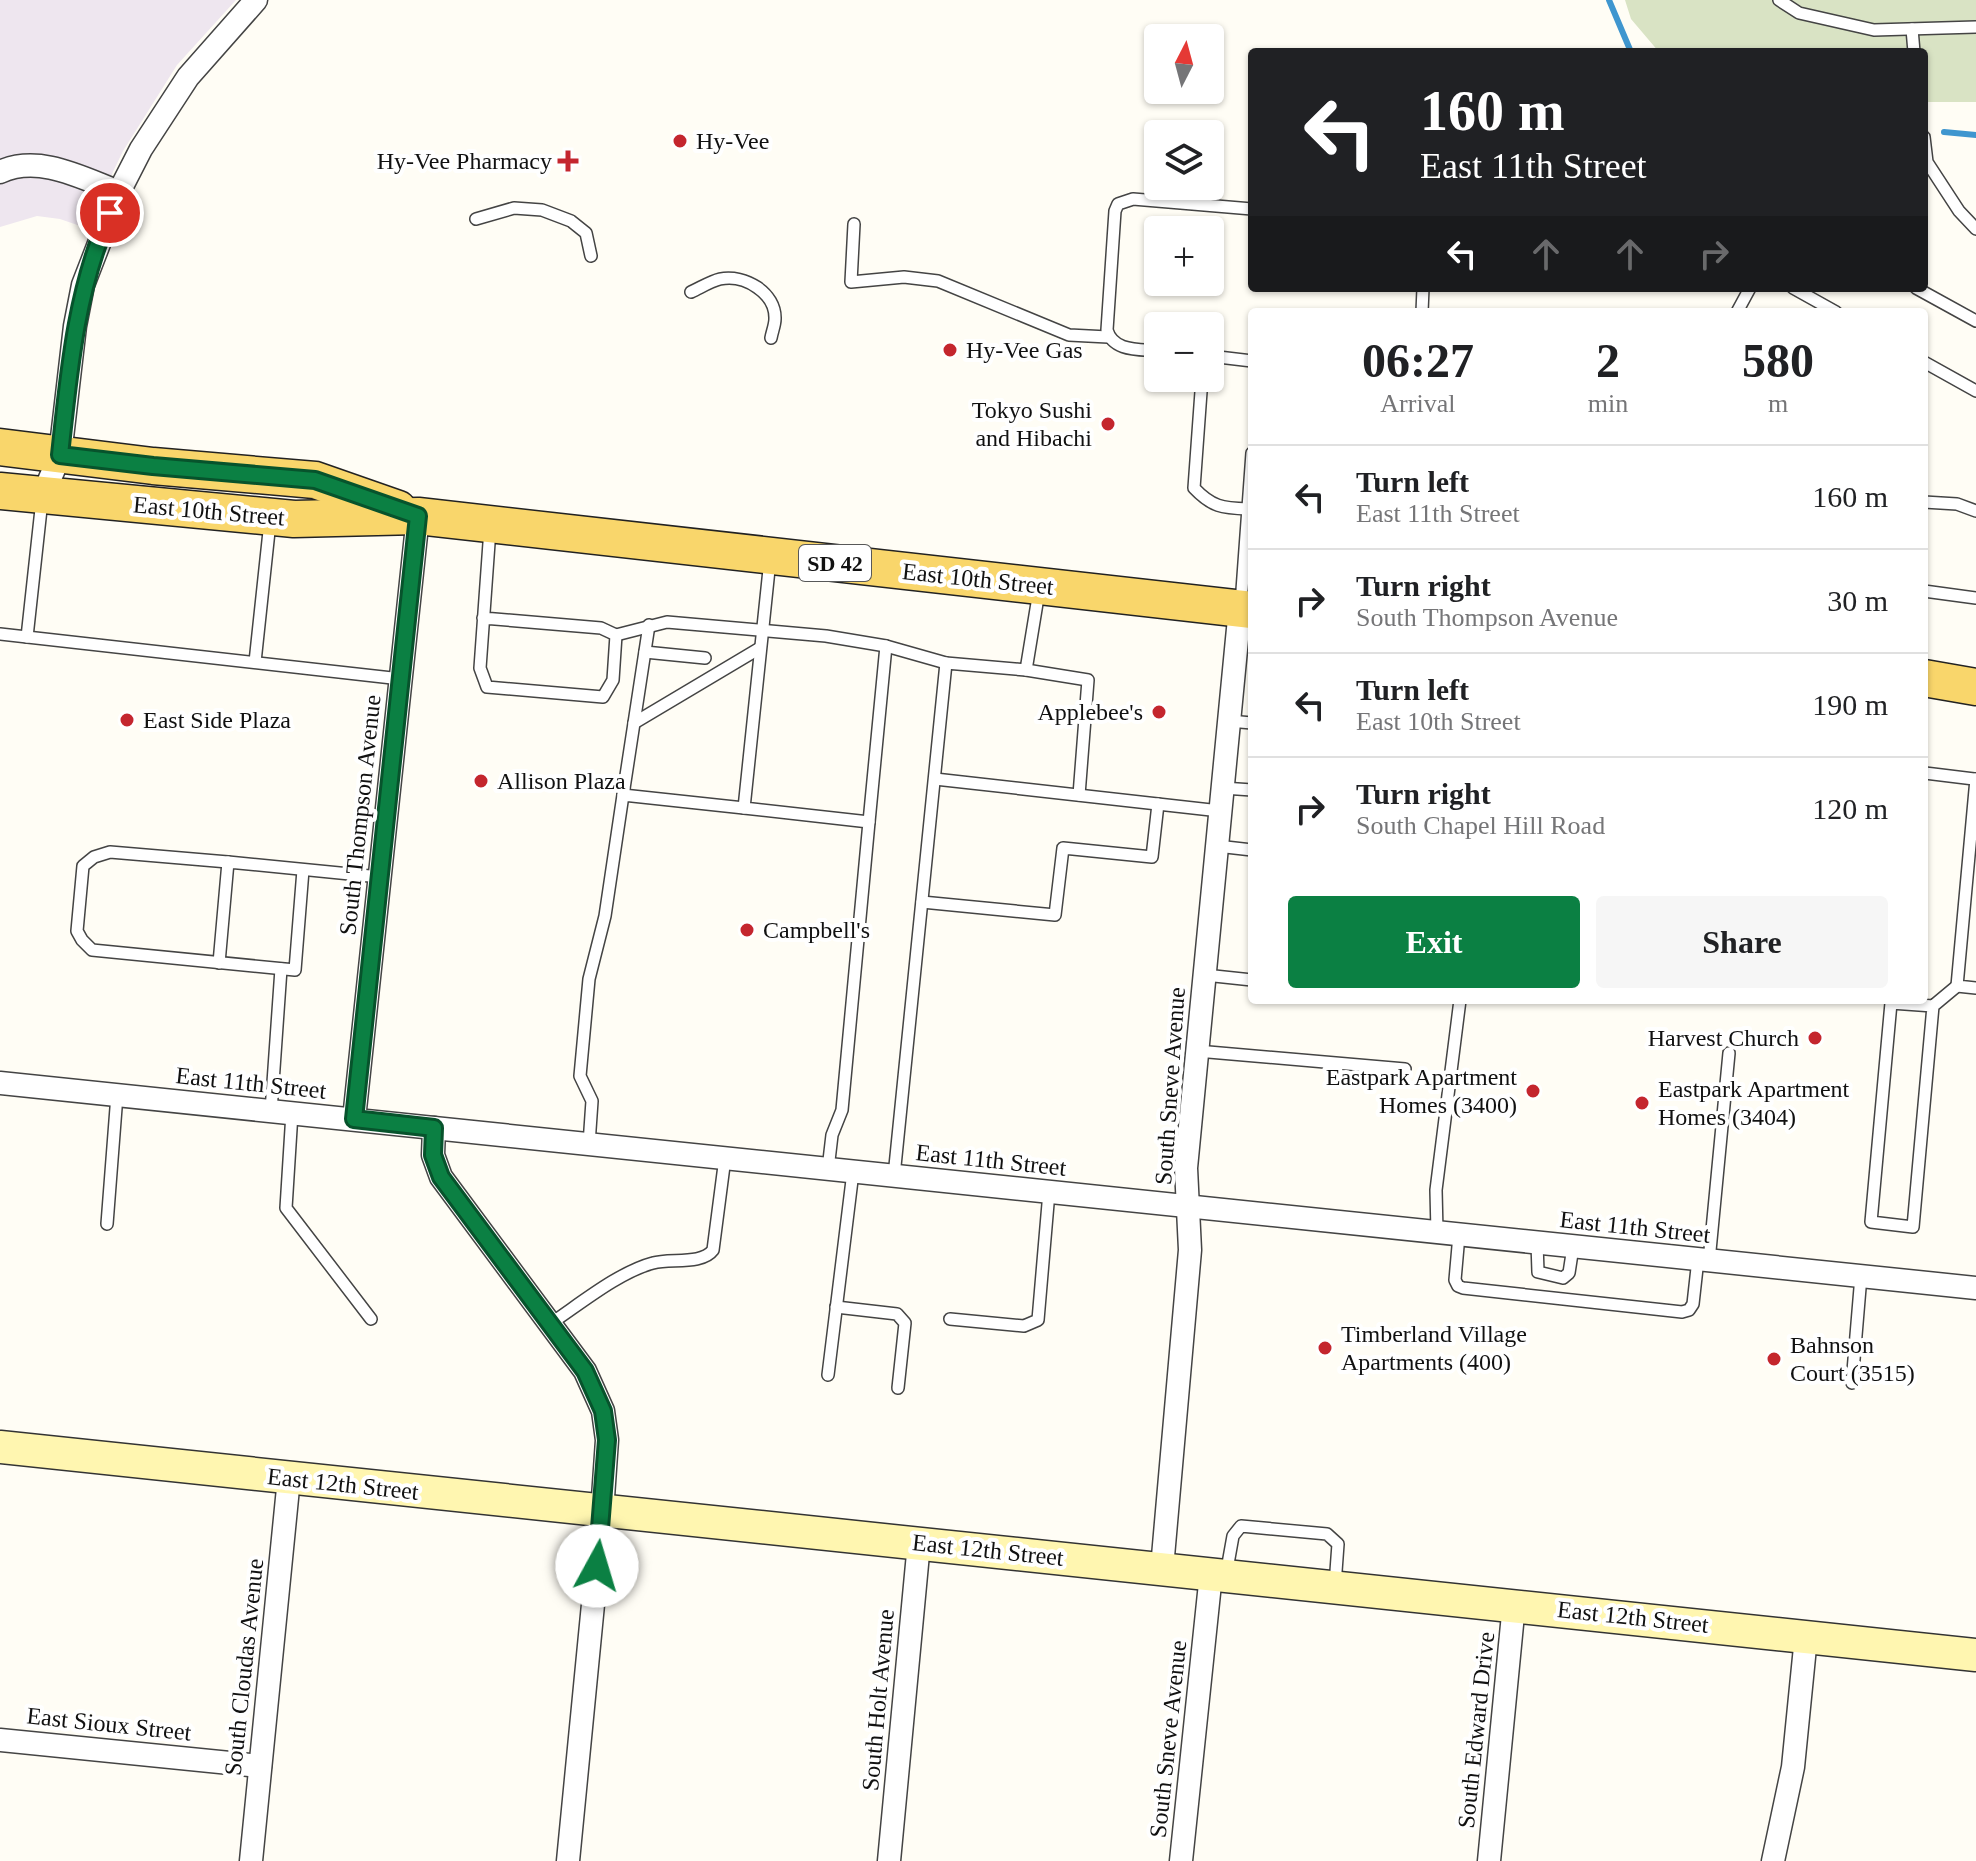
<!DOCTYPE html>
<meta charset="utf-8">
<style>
:root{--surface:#fff;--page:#f6f6f6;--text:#202124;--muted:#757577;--line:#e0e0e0;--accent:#0b8043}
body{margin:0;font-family:"Times New Roman",serif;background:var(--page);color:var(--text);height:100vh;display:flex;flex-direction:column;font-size:30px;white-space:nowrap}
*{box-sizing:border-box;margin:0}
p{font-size:26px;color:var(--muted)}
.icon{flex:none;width:44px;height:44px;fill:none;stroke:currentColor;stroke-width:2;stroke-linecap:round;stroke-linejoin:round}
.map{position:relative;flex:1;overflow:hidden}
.details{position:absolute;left:1248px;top:308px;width:680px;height:696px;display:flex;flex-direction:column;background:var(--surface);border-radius:8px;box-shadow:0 2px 6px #0004}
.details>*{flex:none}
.banner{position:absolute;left:1248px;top:48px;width:680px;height:244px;border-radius:8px;box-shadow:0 2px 6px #0004;background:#202124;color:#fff;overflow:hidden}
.needle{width:52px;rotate:6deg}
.controls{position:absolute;left:1144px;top:24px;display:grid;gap:16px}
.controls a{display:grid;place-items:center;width:80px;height:80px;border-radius:8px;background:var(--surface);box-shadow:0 2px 6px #0004;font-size:40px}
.pin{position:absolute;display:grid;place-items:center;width:68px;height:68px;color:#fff;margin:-34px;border:4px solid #fff;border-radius:50%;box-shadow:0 2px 8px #0007}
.me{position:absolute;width:88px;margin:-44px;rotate:6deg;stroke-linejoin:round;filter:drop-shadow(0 0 6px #0008)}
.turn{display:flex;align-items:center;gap:28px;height:168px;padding:0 40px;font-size:36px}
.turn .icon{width:104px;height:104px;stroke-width:2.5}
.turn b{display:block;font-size:56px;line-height:68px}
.lanes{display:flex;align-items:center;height:76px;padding:0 40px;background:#0003;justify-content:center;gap:40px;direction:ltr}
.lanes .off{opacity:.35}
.eta{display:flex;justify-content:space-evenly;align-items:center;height:136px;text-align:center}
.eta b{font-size:48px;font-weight:600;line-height:56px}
.button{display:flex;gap:16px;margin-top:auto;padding:16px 40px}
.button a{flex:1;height:92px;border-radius:8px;background:var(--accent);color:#fff;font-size:32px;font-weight:600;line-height:92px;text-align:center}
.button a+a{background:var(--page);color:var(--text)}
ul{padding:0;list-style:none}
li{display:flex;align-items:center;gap:24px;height:104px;padding:0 40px;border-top:2px solid var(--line)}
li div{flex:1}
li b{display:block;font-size:30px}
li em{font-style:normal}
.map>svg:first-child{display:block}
.industrial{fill:#eee6ef}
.cemetery{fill:#d9e3c4}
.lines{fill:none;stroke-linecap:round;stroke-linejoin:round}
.stream{stroke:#3f96cf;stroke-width:6}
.lane-casing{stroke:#444;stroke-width:14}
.street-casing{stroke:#444;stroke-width:25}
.secondary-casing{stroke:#333;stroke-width:35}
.primary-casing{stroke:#222;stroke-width:39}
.lane{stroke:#fff;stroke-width:11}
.street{stroke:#fff;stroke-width:22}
.secondary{stroke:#fff6b0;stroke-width:32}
.primary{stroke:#f9d66b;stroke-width:36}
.route-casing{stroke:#07532c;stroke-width:20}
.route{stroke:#0b8043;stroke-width:14}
.poi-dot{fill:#c4262e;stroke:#fff;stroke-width:3}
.labels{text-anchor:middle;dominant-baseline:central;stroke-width:8;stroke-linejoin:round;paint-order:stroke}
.shield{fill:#fff;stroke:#585858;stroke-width:2}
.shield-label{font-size:22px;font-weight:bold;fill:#111}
.poi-label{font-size:24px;fill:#111;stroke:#fff;text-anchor:start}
.street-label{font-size:24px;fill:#111;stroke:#fff}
</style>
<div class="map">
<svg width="1976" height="1861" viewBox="0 0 1976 1861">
<rect width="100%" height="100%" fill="#fffdf5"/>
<!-- industrial -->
<path class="industrial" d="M 0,0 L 236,0 L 177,65 L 123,151 L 86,228 L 60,219 L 37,216 L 0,227 Z"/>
<!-- cemetery -->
<path class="cemetery" d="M 1625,0 L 1976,0 L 1976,102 L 1924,102 L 1924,52 L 1659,52 L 1631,19 Z"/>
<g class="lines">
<!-- stream -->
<g class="stream">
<path d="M 1609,0 L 1631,52"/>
<path d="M 1944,132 L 1976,135"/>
</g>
<defs>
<g id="lane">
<path d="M 1779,0 L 1799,13 L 1874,30 L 1976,27"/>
<path d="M 1912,29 L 1914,52"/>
<path d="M 1924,137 L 1927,162 L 1959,211 L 1976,229"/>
<path d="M 476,219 L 514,208 L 542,210 L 571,221 L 586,233 L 591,256"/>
<path d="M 854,224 L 851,282 L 904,277 L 938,281 L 1069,335 L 1108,337"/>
<path d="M 1793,288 L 1836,312"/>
<path d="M 1916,288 L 1976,321"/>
<path d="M 691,292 C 700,288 711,281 720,279 C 745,274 776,293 775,319 C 775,325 772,332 771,338"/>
<path d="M 1422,312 L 1423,288"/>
<path d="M 1737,312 L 1750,288"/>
<path d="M 1158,351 C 1140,349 1113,352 1107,330 L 1115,211 L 1118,204 L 1133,199 L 1252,209"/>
<path d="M 1210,356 L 1252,361"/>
<path d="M 1924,362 L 1976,391"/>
<path d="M 1202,378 L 1194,488 C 1212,507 1222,508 1248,509"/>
<path d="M 1924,502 L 1957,504 L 1976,511"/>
<path d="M 770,560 L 744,808 L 869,822 L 842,1110 L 832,1135 L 828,1169"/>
<path d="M 1924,591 L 1976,598"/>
<path d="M 1241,604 L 1252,453"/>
<path d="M 483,618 L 601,628 L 616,635 L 613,680 L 603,697 L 487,687 L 480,668 L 490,529"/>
<path d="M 0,634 L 401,679"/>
<path d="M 616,635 L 667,622 L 826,636 L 886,646 L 869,822"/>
<path d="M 27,637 L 42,500"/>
<path d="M 886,646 L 946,663"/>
<path d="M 645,652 L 705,658"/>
<path d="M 255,662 L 270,522"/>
<path d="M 1026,670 L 1088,680 L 1079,795"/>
<path d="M 1229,721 L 1252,723"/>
<path d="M 634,723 L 760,648"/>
<path d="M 1925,773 L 1974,779"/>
<path d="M 935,779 L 1220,811"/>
<path d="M 1976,779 L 1957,986 L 1976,988"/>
<path d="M 1223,788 L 1252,790"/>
<path d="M 623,795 L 649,625"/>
<path d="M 1217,846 L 1252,850"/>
<path d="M 228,862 L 110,852 L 94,857 L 83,866 L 77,931 L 82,940 L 92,950 L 295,970 L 303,870"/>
<path d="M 922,902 L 1055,915 L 1063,848 L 1152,857 L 1158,804"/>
<path d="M 219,963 L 228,862 L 380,877"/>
<path d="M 1205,975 L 1252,980"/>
<path d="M 1933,1006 L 1913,1227 L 1871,1222 L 1891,1003 L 1933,1006 L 1957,986"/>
<path d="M 1197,1051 L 1405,1069"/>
<path d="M 271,1111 L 281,969"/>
<path d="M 292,1113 L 286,1208 L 371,1319"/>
<path d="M 589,1144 L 592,1101 L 580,1076 L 589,979 L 605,916 L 623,795 L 744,808"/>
<path d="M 894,1176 L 946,663 L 1026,670 L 1039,591"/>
<path d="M 107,1224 L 117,1095"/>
<path d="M 1437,1232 L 1436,1190 L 1460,1000"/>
<path d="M 1459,1235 L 1455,1280 L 1458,1286 L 1463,1288 L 1682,1312 L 1689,1310 L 1693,1304 L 1698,1259"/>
<path d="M 1537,1243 L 1538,1272 L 1563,1278 L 1569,1273 L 1573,1247"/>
<path d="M 1709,1261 L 1729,1053"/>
<path d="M 836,1307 L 897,1314 L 905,1323 L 898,1388"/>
<path d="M 950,1319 L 1024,1326 L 1038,1320 L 1049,1192"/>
<path d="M 550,1324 C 580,1304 619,1272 653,1263 C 670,1258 702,1265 713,1250 L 725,1158"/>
<path d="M 828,1375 L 853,1172"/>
<path d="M 1852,1383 L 1861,1276"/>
<path d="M 1226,1575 L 1233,1536 L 1241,1526 L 1327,1534 L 1338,1544 L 1335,1585"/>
</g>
<g id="street">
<path d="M 0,172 C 39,154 82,178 119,192"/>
<path d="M 43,495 L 60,455 L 75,326 L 83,285 L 119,192 L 141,149 L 188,77 L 256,0"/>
<path d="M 0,1083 L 1976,1288"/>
<path d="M 354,1119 L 418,516"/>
<path d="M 434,1128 L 433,1155 L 441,1177 L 585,1371 L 603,1411 L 607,1440 L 602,1512 L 568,1861"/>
<path d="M 1162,1568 L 1190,1250 L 1186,1168 L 1240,608"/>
<path d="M 0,1740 L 260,1766"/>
<path d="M 251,1861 L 289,1478"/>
<path d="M 889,1861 L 919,1543"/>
<path d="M 1181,1861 L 1211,1574"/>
<path d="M 1489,1861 L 1514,1604"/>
<path d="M 1773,1861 L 1793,1767 L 1806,1637"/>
</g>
<path id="secondary" d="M 0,1447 C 659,1518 1318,1584 1976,1655"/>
<g id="primary">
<path d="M 0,447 L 153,466 L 315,480 L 398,509"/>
<path d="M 0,491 L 294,519 L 418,516 L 1252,610"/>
<path d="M 1924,678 L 1976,687"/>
</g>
</defs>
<!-- lane casing -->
<use href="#lane" class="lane-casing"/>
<!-- street casing -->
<use href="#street" class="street-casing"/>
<!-- secondary casing -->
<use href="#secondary" class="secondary-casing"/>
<!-- primary casing -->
<use href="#primary" class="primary-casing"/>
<!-- lane -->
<use href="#lane" class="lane"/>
<!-- street -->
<use href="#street" class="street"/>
<!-- secondary -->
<use href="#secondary" class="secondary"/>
<!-- primary -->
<use href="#primary" class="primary"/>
</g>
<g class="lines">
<defs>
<path id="route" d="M 110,213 C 76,290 69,371 60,455 L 153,466 L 315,480 L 418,516 L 354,1119 L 434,1128 L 433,1155 L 441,1177 L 585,1371 L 603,1411 L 607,1440 L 597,1566"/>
</defs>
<!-- route casing -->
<use href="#route" class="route-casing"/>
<!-- route -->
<use href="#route" class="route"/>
</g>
<!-- markers -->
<g class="poi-dot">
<circle cx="680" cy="141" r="8"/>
<path d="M564 149h8v8h8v8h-8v8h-8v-8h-8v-8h8z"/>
<circle cx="950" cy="350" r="8"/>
<circle cx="1108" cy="424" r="8"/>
<circle cx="1159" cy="712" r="8"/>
<circle cx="127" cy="720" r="8"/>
<circle cx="481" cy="781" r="8"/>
<circle cx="747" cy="930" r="8"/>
<circle cx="1815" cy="1038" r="8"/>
<circle cx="1533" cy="1091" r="8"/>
<circle cx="1642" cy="1103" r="8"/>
<circle cx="1325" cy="1348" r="8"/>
<circle cx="1774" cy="1359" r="8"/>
</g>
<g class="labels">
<!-- shield labels -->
<rect class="shield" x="799" y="545" width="72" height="36" rx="6"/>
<g class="shield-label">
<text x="835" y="563">SD 42</text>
</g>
<!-- poi labels -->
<g class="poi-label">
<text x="696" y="141">Hy-Vee</text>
<text x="552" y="161" text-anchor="end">Hy-Vee Pharmacy</text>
<text x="966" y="350">Hy-Vee Gas</text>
<text x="1092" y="410" text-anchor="end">Tokyo Sushi<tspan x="1092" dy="28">and Hibachi</tspan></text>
<text x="1143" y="712" text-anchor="end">Applebee's</text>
<text x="143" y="720">East Side Plaza</text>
<text x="497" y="781">Allison Plaza</text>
<text x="763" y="930">Campbell's</text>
<text x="1799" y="1038" text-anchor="end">Harvest Church</text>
<text x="1517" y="1077" text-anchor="end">Eastpark Apartment<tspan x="1517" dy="28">Homes (3400)</tspan></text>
<text x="1658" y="1089">Eastpark Apartment<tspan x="1658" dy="28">Homes (3404)</tspan></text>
<text x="1341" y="1334">Timberland Village<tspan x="1341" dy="28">Apartments (400)</tspan></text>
<text x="1790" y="1345">Bahnson<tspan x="1790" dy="28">Court (3515)</tspan></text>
</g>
<!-- street labels -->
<g class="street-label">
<text transform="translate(209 511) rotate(5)">East 10th Street</text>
<text transform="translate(978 579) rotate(6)">East 10th Street</text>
<text transform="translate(360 815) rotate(-84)">South Thompson Avenue</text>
<text transform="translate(251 1083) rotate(6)">East 11th Street</text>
<text transform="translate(1170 1086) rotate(-86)">South Sneve Avenue</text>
<text transform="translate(991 1160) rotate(6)">East 11th Street</text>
<text transform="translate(1635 1227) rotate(6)">East 11th Street</text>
<text transform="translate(343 1484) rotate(6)">East 12th Street</text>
<text transform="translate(988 1550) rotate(6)">East 12th Street</text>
<text transform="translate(1633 1617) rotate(6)">East 12th Street</text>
<text transform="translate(244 1667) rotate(-84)">South Cloudas Avenue</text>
<text transform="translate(878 1700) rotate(-85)">South Holt Avenue</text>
<text transform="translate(109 1724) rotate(6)">East Sioux Street</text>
<text transform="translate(1476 1730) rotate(-84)">South Edward Drive</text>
<text transform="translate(1168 1739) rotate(-84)">South Sneve Avenue</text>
</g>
</g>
</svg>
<div class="controls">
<a><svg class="needle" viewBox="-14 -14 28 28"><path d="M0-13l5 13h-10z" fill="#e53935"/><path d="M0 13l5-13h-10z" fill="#757577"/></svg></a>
<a><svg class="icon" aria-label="layers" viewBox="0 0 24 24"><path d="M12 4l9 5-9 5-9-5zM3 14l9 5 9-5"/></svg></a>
<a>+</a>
<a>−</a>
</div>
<div class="pin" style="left:110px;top:213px;background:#d93025"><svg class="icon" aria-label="arrive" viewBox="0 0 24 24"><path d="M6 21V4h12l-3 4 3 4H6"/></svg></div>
<svg class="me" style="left:597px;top:1566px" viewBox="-20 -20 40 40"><circle r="19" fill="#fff"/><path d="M0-13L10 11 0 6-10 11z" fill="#0b8043"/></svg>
<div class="banner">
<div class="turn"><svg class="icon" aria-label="left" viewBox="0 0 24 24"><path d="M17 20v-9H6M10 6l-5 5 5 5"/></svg><div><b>160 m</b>East 11th Street</div></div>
<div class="lanes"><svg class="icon" aria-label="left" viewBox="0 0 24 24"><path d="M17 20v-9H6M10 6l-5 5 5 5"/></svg><svg class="icon off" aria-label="ahead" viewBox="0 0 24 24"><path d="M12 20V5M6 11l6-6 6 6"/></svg><svg class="icon off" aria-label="ahead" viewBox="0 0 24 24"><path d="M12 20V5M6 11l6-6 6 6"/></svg><svg class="icon off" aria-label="right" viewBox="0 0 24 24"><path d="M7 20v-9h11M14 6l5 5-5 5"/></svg></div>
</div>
<section class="details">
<div class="eta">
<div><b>06:27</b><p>Arrival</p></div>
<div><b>2</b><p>min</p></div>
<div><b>580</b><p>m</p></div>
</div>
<ul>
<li><svg class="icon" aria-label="left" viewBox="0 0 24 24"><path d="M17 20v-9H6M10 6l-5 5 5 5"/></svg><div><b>Turn left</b><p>East 11th Street</p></div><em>160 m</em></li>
<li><svg class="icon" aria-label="right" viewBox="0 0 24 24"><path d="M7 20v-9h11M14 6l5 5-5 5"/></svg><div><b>Turn right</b><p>South Thompson Avenue</p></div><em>30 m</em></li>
<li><svg class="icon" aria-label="left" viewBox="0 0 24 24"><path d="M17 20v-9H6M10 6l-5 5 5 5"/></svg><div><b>Turn left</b><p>East 10th Street</p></div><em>190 m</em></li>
<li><svg class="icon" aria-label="right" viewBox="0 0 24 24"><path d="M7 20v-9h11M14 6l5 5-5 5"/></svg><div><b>Turn right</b><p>South Chapel Hill Road</p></div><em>120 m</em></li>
</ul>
<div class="button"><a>Exit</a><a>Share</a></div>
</section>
</div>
